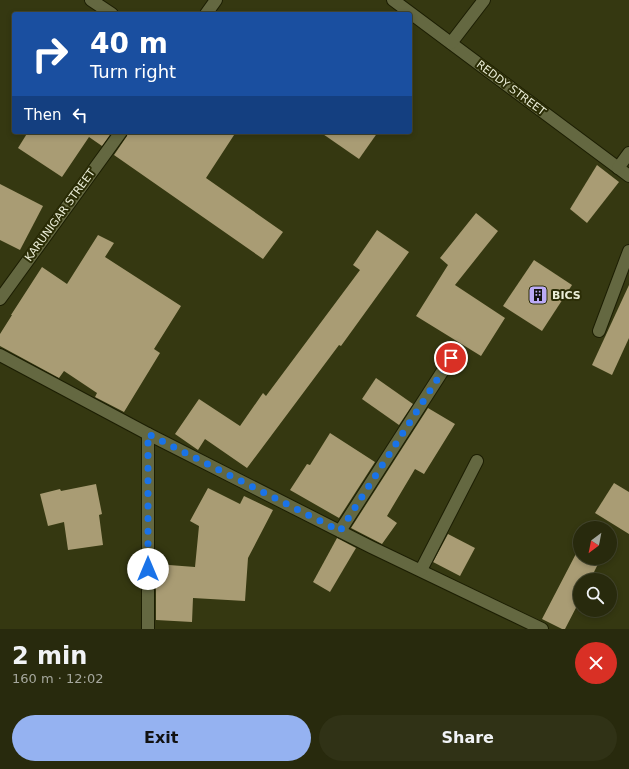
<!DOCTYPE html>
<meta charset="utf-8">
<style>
:root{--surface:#282a0d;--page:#303216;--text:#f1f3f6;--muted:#a5a79d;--line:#44462e;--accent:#95b2f1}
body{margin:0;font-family:"DejaVu Sans",sans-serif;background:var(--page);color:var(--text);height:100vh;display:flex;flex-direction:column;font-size:15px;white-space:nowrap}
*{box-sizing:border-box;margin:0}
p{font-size:13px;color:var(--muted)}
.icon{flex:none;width:22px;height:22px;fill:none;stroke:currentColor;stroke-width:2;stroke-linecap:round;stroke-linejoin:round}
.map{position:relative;height:629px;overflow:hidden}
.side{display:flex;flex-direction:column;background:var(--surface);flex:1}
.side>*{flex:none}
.guide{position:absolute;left:12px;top:12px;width:400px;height:122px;border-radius:4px;box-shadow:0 2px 6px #0003,0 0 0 1px var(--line);background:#1a4fa0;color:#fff;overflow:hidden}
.needle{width:26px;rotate:212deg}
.tools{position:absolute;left:573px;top:521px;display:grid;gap:8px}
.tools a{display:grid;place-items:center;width:44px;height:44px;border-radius:50%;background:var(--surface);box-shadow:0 2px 6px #0003,0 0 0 1px var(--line);font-size:20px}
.pin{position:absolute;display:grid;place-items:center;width:34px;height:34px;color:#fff;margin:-17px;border:2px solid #fff;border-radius:50%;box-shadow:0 1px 4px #0007}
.me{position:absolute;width:44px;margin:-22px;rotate:0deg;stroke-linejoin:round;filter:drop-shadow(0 0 3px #0008)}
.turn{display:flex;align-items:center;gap:14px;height:84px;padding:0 12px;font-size:18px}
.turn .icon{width:52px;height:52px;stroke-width:2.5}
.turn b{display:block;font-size:28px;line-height:34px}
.then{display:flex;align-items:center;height:38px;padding:0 12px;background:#0003;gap:8px;font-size:15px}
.round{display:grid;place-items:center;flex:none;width:42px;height:42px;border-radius:21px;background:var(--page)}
.summary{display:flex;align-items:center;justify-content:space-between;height:68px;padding:0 12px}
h1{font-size:24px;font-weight:700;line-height:30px}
.action{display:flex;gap:8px;margin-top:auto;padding:8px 12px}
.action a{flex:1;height:46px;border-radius:24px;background:var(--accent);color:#111;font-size:16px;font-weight:700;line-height:46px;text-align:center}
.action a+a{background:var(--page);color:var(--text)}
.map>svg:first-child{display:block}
.building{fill:#a99c74}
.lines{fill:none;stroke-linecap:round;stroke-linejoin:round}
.minor-casing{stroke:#1c1e03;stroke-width:14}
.minor{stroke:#646841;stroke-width:12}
.route{stroke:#1a73e8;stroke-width:7;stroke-dasharray:0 12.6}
.labels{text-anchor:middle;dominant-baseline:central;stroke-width:4;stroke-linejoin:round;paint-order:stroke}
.street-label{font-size:11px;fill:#ebeed8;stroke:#2b2d06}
.poi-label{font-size:11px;font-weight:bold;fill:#ebeed8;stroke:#2b2d06;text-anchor:start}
</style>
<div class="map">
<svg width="629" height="629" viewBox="0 0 629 629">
<rect width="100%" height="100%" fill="#353811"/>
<!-- building -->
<g class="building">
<path d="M 28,132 L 112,132 L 102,146 L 89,137 L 62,177 L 18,148 Z"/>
<path d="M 128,132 L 236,132 L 206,178 L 283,232 L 263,259 L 114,155 L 127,136 Z"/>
<path d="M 320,132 L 378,132 L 359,159 Z"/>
<path d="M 597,165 L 619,182 L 587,223 L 570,209 Z"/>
<path d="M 0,184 L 43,206 L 20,250 L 0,240 Z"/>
<path d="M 476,213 L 498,231 L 455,285 L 505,318 L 481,356 L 416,316 L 448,265 L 440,258 Z"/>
<path d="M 377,230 L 409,252 L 341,346 L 339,345 L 247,468 L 205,439 L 198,450 L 175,434 L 199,399 L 240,426 L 263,393 L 266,396 L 360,270 L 353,265 Z"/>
<path d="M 98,235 L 114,243 L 105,257 L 181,306 L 154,349 L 160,353 L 124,412 L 95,397 L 97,393 L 64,371 L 59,378 L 0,346 L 0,334 L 12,315 L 11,315 L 42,267 L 67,284 Z"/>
<path d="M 534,260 L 572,285 L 542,331 L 503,306 Z"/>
<path d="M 629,285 L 629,338 L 612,375 L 592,365 Z"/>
<path d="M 376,378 L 413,404 L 399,425 L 362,399 Z"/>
<path d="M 428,408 L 455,424 L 424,474 L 415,469 L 387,516 L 397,523 L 382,544 L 351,528 Z"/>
<path d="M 330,433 L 375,462 L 339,518 L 290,490 L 307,464 L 310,465 Z"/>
<path d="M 614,483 L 629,492 L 629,534 L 595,513 Z"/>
<path d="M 96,484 L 102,514 L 99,515 L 103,545 L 68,550 L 64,522 L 48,526 L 40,494 L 60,489 L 61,491 Z"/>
<path d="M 208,488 L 240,504 L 244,496 L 273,510 L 248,558 L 245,601 L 193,598 L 192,622 L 156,620 L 156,564 L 195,567 L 199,526 L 190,521 Z"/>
<path d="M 448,534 L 475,548 L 460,576 L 433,562 Z"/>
<path d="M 337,538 L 356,548 L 330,592 L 313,582 Z"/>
<path d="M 580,546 L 580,558 L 601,558 L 590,580 L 580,580 L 580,600 L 565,629 L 562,629 L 542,619 Z"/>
</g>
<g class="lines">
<defs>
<g id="minor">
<path d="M 91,0 L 112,14"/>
<path d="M 393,0 L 629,176"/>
<path d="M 206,14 L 216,0"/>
<path d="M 451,43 L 484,0"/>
<path d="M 618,168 L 629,153"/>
<path d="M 0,299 L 121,132"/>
<path d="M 599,331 L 629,251"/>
<path d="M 0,355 L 148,434 L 371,547 L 542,629"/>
<path d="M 148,434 L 148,629"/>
<path d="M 340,531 L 451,358"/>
<path d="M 421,570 L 477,461"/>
</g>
</defs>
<!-- minor casing -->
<use href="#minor" class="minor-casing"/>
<!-- minor -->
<use href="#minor" class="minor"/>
</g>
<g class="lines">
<!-- route -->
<path class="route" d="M 148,569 L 148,434 L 340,531 L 451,358"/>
</g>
<!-- icons -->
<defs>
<symbol id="building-square" viewBox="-11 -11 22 22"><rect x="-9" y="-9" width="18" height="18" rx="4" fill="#baaaf6" stroke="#2b2d06"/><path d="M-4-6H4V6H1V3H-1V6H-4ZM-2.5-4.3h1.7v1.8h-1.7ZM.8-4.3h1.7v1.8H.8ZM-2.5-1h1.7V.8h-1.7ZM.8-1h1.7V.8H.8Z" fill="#111"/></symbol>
</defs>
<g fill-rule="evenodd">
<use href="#building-square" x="527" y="284" width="22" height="22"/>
</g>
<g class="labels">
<!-- street labels -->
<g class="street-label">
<text transform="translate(511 88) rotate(37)">REDDY STREET</text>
<text transform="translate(60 215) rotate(-54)">KARUNIGAR STREET</text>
</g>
<!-- poi labels -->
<g class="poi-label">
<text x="552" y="295">BICS</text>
</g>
</g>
</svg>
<div class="tools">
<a><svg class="needle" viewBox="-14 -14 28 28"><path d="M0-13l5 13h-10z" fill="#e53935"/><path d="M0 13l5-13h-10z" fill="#a5a79d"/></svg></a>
<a><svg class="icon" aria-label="search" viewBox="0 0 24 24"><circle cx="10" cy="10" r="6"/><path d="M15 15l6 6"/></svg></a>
</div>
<div class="pin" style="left:451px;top:358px;background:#d93025"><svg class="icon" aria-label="arrive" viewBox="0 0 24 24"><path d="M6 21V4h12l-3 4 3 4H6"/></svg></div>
<svg class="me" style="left:148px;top:569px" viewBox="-20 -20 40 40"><circle r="19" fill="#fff"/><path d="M0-13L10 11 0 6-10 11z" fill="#1a73e8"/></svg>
<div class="guide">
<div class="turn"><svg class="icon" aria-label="right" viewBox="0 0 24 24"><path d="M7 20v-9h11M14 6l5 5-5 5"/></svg><div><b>40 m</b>Turn right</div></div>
<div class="then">Then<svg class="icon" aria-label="left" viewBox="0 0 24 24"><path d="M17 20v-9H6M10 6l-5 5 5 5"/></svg></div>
</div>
</div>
<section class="side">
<div class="summary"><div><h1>2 min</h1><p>160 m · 12:02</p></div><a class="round" style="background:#d93025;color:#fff"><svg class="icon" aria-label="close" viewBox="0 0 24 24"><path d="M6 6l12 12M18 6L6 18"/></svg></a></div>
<div class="action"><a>Exit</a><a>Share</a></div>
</section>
